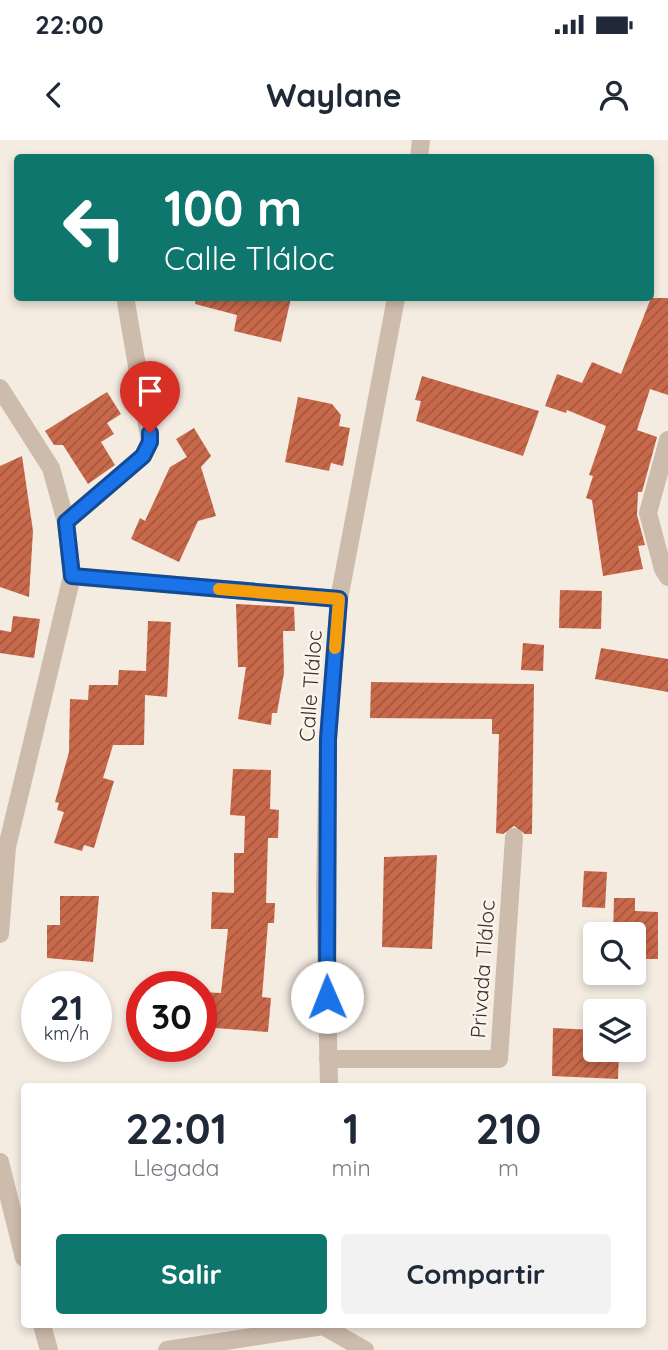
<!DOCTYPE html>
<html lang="es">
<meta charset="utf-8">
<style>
:root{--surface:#fff;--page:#f2f2f3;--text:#1f2937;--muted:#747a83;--accent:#0f766e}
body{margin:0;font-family:Quicksand,sans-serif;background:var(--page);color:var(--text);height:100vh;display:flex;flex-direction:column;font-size:26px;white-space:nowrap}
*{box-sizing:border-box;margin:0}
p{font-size:23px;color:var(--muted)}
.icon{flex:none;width:38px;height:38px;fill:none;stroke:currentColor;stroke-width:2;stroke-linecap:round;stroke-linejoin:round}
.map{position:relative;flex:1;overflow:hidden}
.details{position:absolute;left:21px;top:943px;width:625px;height:245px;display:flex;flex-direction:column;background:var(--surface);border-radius:7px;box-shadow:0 4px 10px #0003}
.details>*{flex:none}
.top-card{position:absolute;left:14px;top:14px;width:640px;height:147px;border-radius:7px;box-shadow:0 4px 10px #0003;background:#0f766e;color:#fff;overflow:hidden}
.buttons{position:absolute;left:583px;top:782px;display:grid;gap:14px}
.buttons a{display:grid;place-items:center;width:63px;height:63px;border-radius:7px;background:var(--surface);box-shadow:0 4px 10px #0003;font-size:35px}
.speed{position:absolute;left:21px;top:831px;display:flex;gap:14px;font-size:35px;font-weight:700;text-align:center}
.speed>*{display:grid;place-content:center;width:91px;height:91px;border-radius:50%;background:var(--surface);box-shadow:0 4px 10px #0003;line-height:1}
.speed small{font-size:18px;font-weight:400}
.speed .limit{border:10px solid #d22;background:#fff;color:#111}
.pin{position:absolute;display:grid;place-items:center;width:60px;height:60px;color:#fff;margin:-72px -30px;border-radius:50% 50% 50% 0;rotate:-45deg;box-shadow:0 0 7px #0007}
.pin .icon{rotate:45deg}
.me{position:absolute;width:77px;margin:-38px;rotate:359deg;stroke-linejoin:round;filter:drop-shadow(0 0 5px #0008)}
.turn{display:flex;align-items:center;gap:24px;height:147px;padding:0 35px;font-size:32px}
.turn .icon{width:91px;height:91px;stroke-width:2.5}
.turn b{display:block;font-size:49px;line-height:60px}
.eta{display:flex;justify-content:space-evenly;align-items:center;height:119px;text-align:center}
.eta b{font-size:42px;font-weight:800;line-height:49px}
.action{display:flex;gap:14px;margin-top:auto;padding:14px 35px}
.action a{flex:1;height:80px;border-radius:7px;background:var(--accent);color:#fff;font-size:28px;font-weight:800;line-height:80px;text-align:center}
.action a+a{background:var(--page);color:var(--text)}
.status{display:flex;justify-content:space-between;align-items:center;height:49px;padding:0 35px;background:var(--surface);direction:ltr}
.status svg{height:19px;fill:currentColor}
header{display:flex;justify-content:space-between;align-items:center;height:91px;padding:0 35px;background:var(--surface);font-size:32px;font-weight:800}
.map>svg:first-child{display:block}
.building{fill:url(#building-hatch)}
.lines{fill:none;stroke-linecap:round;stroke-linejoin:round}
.minor{stroke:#cdbbac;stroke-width:18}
.route-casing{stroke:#114b97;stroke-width:18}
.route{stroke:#1a73e8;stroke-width:12}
.slow{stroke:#f59e0b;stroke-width:12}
.labels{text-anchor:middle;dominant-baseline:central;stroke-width:5;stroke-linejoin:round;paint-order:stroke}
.street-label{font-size:21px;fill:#3b302b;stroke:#fbf5ee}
</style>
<div class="status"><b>22:00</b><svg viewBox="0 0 49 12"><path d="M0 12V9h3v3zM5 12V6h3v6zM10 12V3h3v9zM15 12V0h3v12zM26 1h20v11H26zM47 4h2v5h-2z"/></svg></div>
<header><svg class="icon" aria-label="back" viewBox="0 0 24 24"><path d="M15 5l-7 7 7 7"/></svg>Waylane<svg class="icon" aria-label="person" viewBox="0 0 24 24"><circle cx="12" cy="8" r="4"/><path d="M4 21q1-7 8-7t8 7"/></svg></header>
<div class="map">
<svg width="668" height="1210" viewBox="0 0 668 1210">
<defs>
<pattern id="building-hatch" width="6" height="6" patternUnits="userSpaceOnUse" patternTransform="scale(1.75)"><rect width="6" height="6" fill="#c8694b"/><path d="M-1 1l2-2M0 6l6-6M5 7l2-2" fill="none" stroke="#a4573f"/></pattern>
</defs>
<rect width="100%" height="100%" fill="#f4ebe1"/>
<!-- building -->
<g class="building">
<path d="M 196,158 L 291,158 L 281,202 L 234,191 L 237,175 L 195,164 Z"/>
<path d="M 651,158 L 668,158 L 668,255 L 650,249 L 637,290 L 657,297 L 642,352 L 638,352 L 637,375 L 645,405 L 638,406 L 643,429 L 603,436 L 592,360 L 586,358 L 593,336 L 589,335 L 606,286 L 567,270 L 566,273 L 545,266 L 557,234 L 582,243 L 592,222 L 621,234 Z"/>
<path d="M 422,236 L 539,271 L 523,316 L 416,281 L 421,261 L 415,260 Z"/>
<path d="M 107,252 L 121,274 L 107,283 L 114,294 L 101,302 L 115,325 L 88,344 L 63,305 L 54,305 L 45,291 Z"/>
<path d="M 298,257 L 332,264 L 341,275 L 339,286 L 350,288 L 343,326 L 331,323 L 329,331 L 285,322 Z"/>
<path d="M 194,288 L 211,316 L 201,327 L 216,376 L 198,381 L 179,422 L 131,399 L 140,378 L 145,381 L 170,327 L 187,317 L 176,299 Z"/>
<path d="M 22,316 L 33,391 L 29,457 L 0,447 L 0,326 Z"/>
<path d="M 560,450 L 602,451 L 601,489 L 559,488 Z"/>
<path d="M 236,464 L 294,467 L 295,491 L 283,491 L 284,533 L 277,573 L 272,573 L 271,585 L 238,579 L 246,527 L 238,527 Z"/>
<path d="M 13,476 L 40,479 L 34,518 L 0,513 L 0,490 L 11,492 Z"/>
<path d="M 148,481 L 171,482 L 167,557 L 145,555 L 144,605 L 113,605 L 103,638 L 114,641 L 94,708 L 84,705 L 82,711 L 54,703 L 64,672 L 57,670 L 59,663 L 55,662 L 69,612 L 70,559 L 88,560 L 89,545 L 118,545 L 119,530 L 146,531 Z"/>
<path d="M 523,503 L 544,505 L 543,531 L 521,530 Z"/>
<path d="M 601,508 L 668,519 L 668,552 L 595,539 Z"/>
<path d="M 371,542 L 534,544 L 532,694 L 525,694 L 514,686 L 503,694 L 496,693 L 499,594 L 492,594 L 492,579 L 370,578 Z"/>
<path d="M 233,629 L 271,630 L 270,669 L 279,670 L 278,698 L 268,698 L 266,763 L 275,763 L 274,783 L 268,783 L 262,857 L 271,858 L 268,892 L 201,887 L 201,852 L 221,853 L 228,789 L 211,789 L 212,752 L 234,753 L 234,713 L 244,713 L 245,676 L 230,675 Z"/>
<path d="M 437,715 L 432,809 L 382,807 L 384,717 Z"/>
<path d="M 584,731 L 607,732 L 605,768 L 582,767 Z"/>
<path d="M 60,756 L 99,756 L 93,822 L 47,818 L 47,785 L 60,785 Z"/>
<path d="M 614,758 L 635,758 L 635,771 L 658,772 L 658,819 L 634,819 L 634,794 L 613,794 Z"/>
<path d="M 553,888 L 595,890 L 595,910 L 619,910 L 618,939 L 552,936 Z"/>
</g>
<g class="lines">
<!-- minor -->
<g class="minor">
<path d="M 419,18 L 421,0"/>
<path d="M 0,248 L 51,328 L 66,382 L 72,436 L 7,707 L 0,794"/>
<path d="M 668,300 L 648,373 L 663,429 L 668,437"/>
<path d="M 66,382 L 143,316 L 150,302 L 126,162"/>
<path d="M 72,436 L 339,459"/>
<path d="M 328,919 L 499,919 L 514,697"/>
<path d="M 329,947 L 325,752 L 328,599 L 339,459 L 396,158"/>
<path d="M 0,1022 L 24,1118"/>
<path d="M 42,1185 L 49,1210"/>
<path d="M 167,1210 L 323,1186 L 365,1210"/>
</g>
</g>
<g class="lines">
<defs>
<path id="route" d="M 150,293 L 150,302 L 143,316 L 66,382 L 72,436 L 339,459 L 328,599 L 327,857"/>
</defs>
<!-- route casing -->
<use href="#route" class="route-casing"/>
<!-- route -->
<use href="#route" class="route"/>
<!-- slow -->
<path class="slow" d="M 219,449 L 339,459 L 335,508"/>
</g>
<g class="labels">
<!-- street labels -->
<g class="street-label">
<text transform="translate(310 546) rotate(-86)">Calle Tláloc</text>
<text transform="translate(482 829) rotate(-86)">Privada Tláloc</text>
</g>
</g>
</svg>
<div class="buttons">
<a><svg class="icon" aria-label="search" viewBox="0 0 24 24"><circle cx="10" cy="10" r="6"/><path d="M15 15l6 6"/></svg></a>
<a><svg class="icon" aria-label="layers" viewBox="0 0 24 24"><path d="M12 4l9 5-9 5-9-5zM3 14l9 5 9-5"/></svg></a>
</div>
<div class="speed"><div>21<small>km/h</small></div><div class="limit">30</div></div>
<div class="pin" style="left:150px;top:293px;background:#d93025"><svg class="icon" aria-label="arrive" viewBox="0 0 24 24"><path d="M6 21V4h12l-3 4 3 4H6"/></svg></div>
<svg class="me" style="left:327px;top:857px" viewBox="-20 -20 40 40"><circle r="19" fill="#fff"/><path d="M0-13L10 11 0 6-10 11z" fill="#1a73e8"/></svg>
<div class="top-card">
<div class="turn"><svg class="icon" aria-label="left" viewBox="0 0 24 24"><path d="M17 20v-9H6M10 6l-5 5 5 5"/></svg><div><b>100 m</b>Calle Tláloc</div></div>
</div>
<section class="details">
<div class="eta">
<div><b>22:01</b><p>Llegada</p></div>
<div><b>1</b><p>min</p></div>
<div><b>210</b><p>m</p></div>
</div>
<div class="action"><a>Salir</a><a>Compartir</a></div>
</section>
</div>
